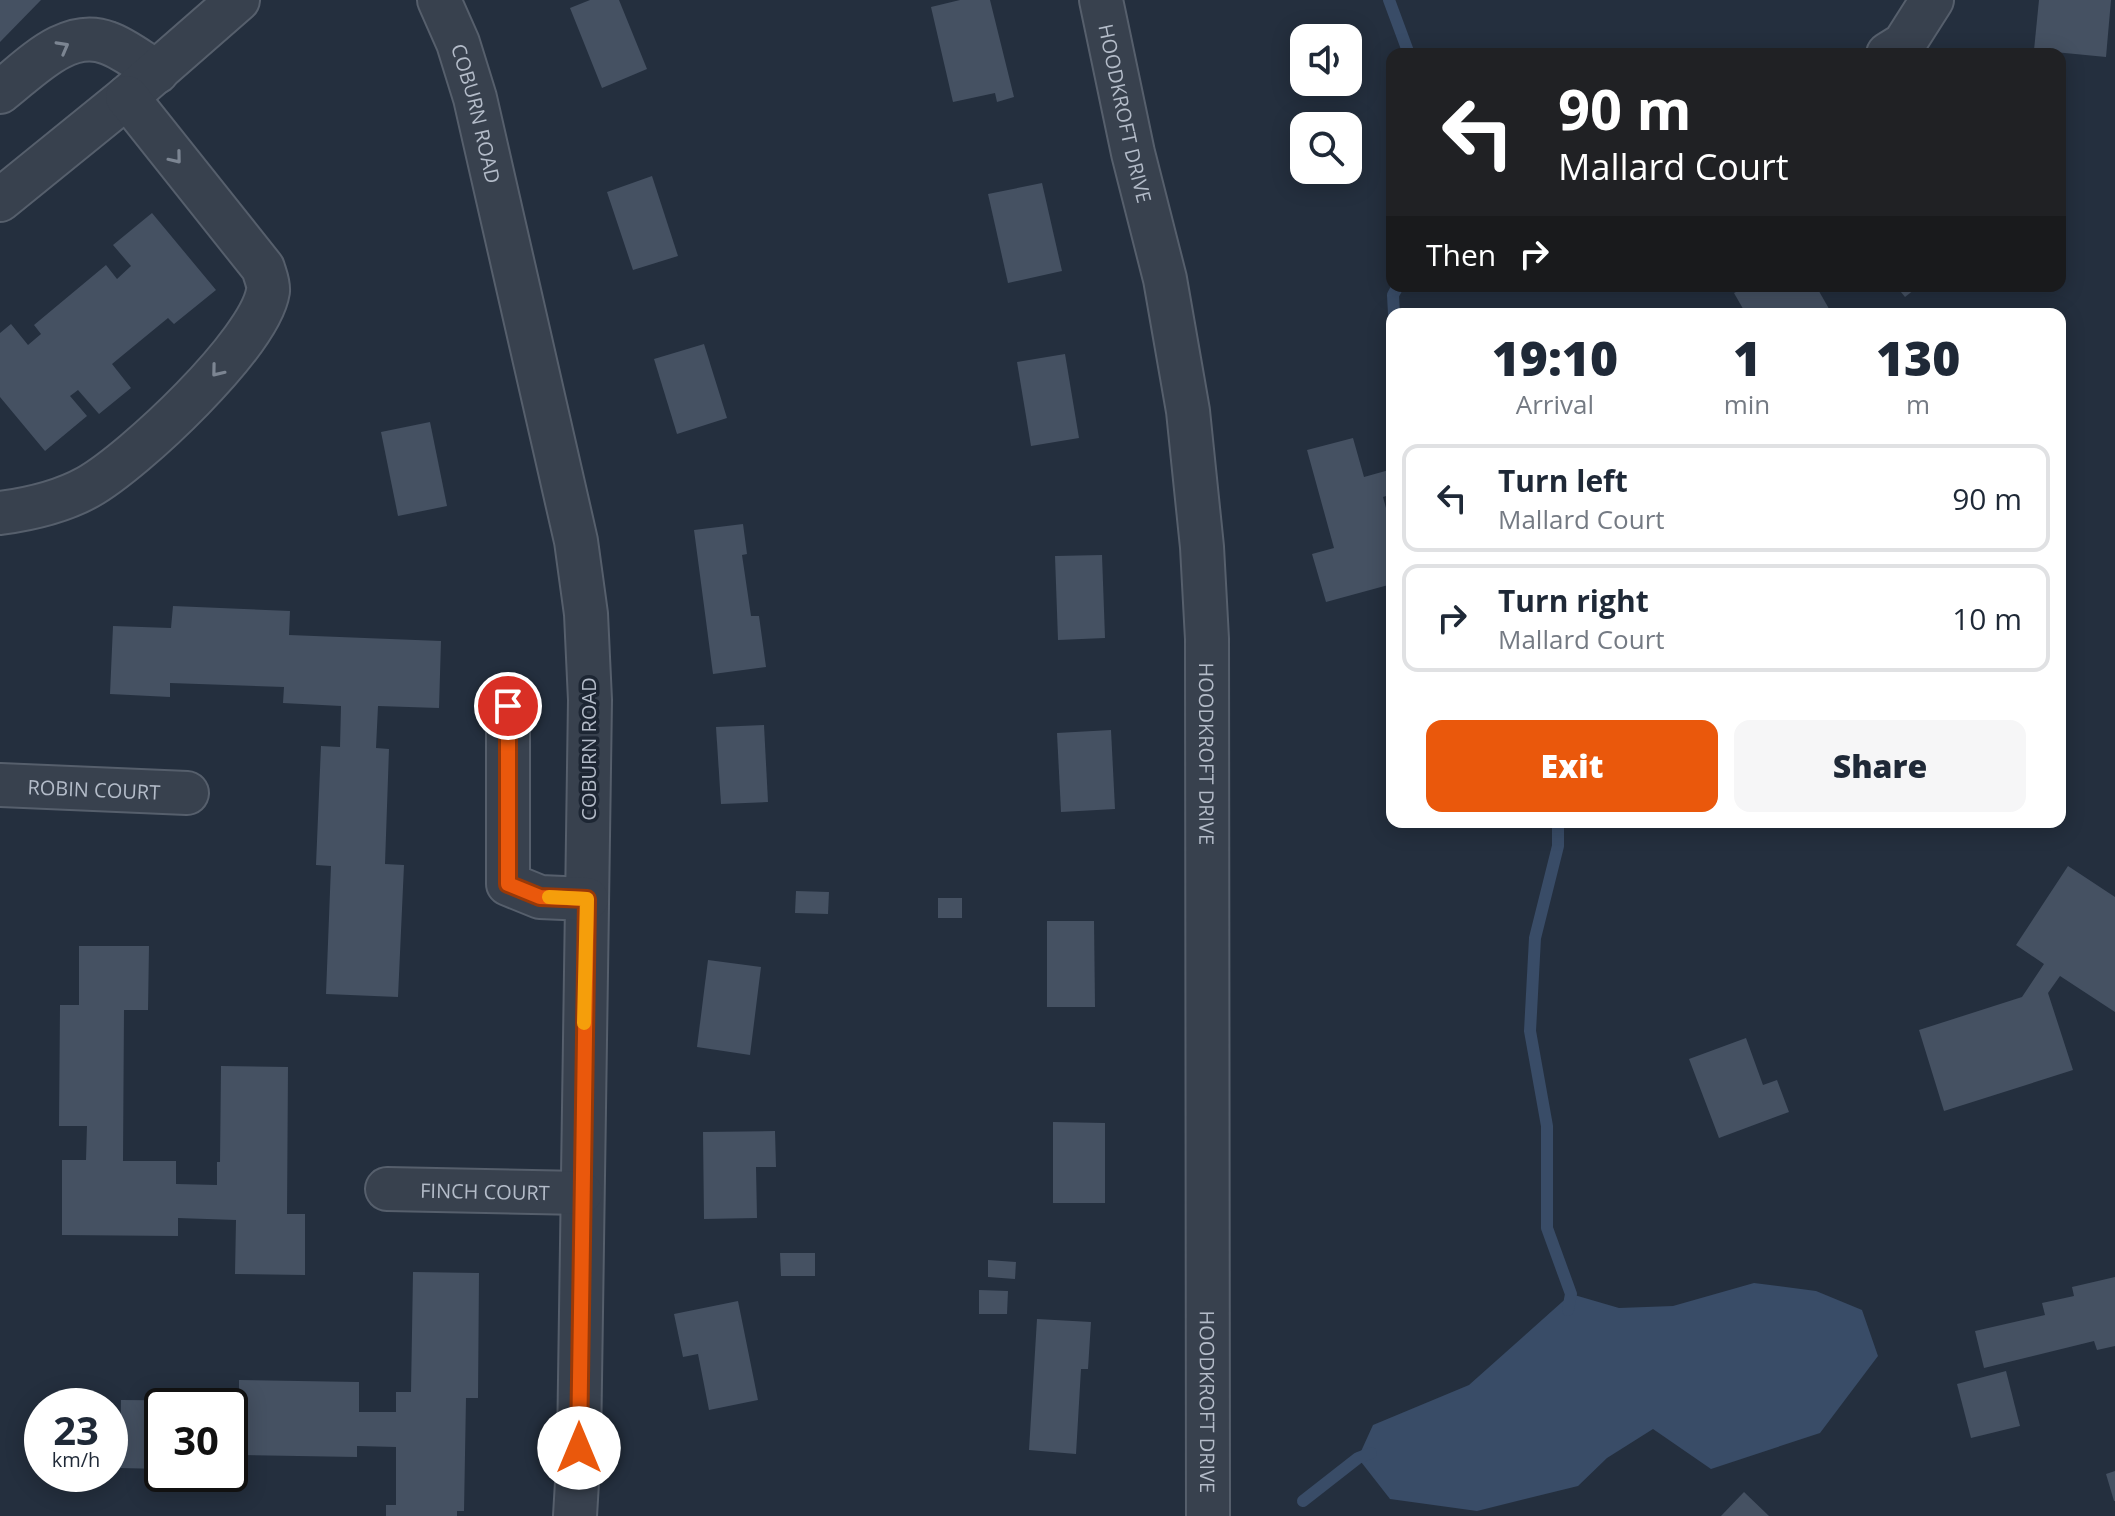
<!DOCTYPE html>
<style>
:root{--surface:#fff;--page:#f6f6f7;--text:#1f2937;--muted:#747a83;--line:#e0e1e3;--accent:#ea580c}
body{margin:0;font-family:"Open Sans",sans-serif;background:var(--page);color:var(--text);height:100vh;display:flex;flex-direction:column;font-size:30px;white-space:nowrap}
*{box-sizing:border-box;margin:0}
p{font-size:26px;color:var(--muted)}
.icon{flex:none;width:44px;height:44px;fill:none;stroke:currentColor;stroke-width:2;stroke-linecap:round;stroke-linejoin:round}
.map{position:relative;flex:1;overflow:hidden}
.sheet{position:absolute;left:1386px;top:308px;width:680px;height:520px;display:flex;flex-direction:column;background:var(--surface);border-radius:16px;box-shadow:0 4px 20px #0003}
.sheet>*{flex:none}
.top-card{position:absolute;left:1386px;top:48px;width:680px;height:244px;border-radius:16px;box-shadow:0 4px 20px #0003;background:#202124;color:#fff;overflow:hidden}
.controls{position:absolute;left:1290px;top:24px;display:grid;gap:16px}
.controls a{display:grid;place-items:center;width:72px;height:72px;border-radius:16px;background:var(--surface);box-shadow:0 4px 20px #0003;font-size:40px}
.speed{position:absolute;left:24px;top:1388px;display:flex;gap:16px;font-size:40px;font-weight:700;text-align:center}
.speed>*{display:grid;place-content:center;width:104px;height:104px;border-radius:50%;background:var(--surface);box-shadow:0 4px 20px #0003;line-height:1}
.speed small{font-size:20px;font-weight:400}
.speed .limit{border:4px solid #111;border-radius:12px;background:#fff;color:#111}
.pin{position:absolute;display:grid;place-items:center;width:68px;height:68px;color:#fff;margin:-34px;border:4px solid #fff;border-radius:50%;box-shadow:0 2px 8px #0007}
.me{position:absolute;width:88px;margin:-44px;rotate:0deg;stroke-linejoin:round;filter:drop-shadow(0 0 6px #0008)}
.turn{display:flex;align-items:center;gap:28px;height:168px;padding:0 40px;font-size:36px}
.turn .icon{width:104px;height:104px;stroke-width:2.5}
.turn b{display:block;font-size:56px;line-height:68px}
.then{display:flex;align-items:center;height:76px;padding:0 40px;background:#0003;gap:16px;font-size:30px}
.eta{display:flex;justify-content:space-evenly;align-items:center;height:136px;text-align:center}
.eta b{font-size:48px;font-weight:800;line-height:56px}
.action{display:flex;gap:16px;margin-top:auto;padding:16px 40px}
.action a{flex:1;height:92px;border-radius:16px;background:var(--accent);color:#fff;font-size:32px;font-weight:800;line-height:92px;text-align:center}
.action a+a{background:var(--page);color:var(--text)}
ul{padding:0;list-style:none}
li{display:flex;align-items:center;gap:24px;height:108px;margin:0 16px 12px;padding:0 24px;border:4px solid var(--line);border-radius:16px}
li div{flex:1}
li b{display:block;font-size:30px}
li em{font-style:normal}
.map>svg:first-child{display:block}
.water{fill:#394c67}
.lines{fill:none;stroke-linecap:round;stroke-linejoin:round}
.stream{stroke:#394c67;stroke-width:12}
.building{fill:#455162}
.minor-casing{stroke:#565f6c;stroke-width:46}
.minor{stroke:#38414e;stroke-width:42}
.oneway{stroke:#7c8592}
.route-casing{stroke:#983908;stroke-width:20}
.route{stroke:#ea580c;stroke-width:14}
.slow{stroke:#f59e0b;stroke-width:14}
.labels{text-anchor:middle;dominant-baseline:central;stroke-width:7;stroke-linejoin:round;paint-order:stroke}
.street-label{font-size:20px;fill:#b4bcc9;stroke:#1d2633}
</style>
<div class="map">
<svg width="2115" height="1516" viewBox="0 0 2115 1516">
<rect width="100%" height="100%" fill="#242f3e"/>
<!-- water -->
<path class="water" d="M 1754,1283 L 1816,1291 L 1862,1310 L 1878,1356 L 1820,1433 L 1711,1469 L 1653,1429 L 1607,1458 L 1578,1486 L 1477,1511 L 1390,1499 L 1358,1458 L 1373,1425 L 1469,1385 L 1571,1294 L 1619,1308 L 1673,1306 Z"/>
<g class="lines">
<!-- stream -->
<g class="stream">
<path d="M 1389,0 L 1409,54"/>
<path d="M 1394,314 L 1393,295 L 1398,286"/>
<path d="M 1558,822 L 1558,846 L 1535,938 L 1530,1031 L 1547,1126 L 1547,1228 L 1571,1294 L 1568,1310"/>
<path d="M 1303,1501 L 1358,1458 L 1371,1453"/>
</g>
</g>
<!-- building -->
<g class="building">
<path d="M 0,0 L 41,0 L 0,42 Z"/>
<path d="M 590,0 L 619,0 L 647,69 L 602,88 L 570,8 Z"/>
<path d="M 960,0 L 990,0 L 1014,97 L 997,102 L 995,93 L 953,102 L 931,7 Z"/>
<path d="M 2039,0 L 2111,0 L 2106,57 L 2034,50 Z"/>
<path d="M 652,176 L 678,256 L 633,270 L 607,192 Z"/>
<path d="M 1042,183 L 1062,271 L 1008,283 L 988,194 Z"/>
<path d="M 152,213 L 216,290 L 174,324 L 168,318 L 112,364 L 131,388 L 99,414 L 78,390 L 70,396 L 87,416 L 45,451 L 0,397 L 0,333 L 11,324 L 28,345 L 41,334 L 34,325 L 106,265 L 117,279 L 131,266 L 113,245 Z"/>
<path d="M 1747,286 L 1816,286 L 1832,314 L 1746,314 L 1734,293 Z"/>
<path d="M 1896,286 L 1919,286 L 1905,297 Z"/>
<path d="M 704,344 L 727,418 L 677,434 L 654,359 Z"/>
<path d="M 1065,354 L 1079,438 L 1031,446 L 1017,362 Z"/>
<path d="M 430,422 L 447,506 L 398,516 L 381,432 Z"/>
<path d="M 1353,438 L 1364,477 L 1389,470 L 1392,494 L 1383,497 L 1392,530 L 1392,584 L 1326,602 L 1312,554 L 1334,548 L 1307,450 Z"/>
<path d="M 743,524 L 747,554 L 742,555 L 751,616 L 759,616 L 766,667 L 713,674 L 694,530 Z"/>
<path d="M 1102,555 L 1105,638 L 1058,640 L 1055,556 Z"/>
<path d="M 173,606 L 290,611 L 289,635 L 441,641 L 439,708 L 378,706 L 376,748 L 389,749 L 385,864 L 404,865 L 398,997 L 326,994 L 331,866 L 316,865 L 321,746 L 340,747 L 341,706 L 283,703 L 284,687 L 170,683 L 170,697 L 110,694 L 113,626 L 171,628 Z"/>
<path d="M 764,725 L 768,802 L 721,804 L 716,727 Z"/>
<path d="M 1111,730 L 1115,809 L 1061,812 L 1057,733 Z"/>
<path d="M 2068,866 L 2115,897 L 2115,1012 L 2060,976 L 2048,993 L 2073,1070 L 1944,1111 L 1919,1030 L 2022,997 L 2044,964 L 2016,945 Z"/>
<path d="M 796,891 L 829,892 L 828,914 L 795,913 Z"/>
<rect x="938" y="898" width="24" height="20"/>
<path d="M 1047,921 L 1094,921 L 1095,1007 L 1047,1007 Z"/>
<path d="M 79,946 L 149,946 L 148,1010 L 124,1010 L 123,1161 L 176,1161 L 176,1184 L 217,1185 L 217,1162 L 220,1162 L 221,1066 L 288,1067 L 287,1214 L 305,1214 L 305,1275 L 235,1274 L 236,1220 L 178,1218 L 178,1236 L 62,1235 L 62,1160 L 86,1160 L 87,1126 L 59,1126 L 60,1005 L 79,1005 Z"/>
<path d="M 708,960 L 761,967 L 750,1055 L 697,1047 Z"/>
<path d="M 1746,1038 L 1763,1085 L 1777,1080 L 1789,1112 L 1719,1138 L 1689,1059 Z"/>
<path d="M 1053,1122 L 1105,1123 L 1105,1203 L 1053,1203 Z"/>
<path d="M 775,1131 L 776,1167 L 756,1167 L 757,1218 L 704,1219 L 703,1132 Z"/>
<path d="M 780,1253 L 815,1253 L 815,1276 L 781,1276 Z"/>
<path d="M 988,1260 L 1016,1262 L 1015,1279 L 988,1277 Z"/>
<path d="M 413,1272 L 479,1273 L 478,1398 L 466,1398 L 464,1511 L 457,1511 L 457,1516 L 386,1516 L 386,1505 L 396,1505 L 396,1447 L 357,1446 L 357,1457 L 242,1455 L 242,1470 L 230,1470 L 230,1406 L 162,1406 L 162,1469 L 120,1468 L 121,1400 L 239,1401 L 239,1380 L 359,1382 L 359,1412 L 396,1412 L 396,1392 L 411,1392 Z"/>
<path d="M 2115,1277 L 2115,1346 L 2097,1350 L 2094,1341 L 1984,1368 L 1975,1331 L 2045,1315 L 2042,1303 L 2074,1296 L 2072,1287 Z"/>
<path d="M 979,1290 L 1008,1291 L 1007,1314 L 979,1314 Z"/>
<path d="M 738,1301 L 758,1400 L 709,1410 L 698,1354 L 683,1357 L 674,1314 Z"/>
<path d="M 1037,1319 L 1091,1322 L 1088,1369 L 1081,1369 L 1076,1454 L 1029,1450 Z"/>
<path d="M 2006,1371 L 2020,1426 L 1971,1438 L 1957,1384 Z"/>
<path d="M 2115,1471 L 2115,1501 L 2114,1501 L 2106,1474 Z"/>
<path d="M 1744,1492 L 1769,1516 L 1721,1516 Z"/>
</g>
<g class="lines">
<defs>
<g id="minor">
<path id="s1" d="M 439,0 L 458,43 L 475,98 L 576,541 L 586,614 L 590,700 L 579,1448 L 575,1516"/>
<path id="s2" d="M 1101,0 L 1133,153 L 1165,279 L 1188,411 L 1202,547 L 1207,639 L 1208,1516"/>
<path d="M 1888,54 L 1904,44 L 1932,0"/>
<path d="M 0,92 C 30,69 67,27 108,43 C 125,49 142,63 157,72"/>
<path d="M 0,200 L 127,97 L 238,0"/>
<path d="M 0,513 C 30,509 61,502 88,487 C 134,461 260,343 268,291 C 269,284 265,275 263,268 L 127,97"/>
<path d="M 508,706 L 508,884 L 540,897 L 587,899"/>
<path id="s3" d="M 0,785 L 187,793"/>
<path id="s4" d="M 387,1189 L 581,1193"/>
</g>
</defs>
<!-- minor casing -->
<use href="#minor" class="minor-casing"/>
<!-- minor -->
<use href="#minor" class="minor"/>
</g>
<!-- one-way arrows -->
<defs><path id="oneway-chevron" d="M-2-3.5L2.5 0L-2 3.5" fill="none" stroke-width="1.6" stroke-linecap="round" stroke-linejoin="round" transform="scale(2)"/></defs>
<g class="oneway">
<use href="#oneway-chevron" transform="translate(63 47) rotate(-29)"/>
<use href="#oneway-chevron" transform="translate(176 158) rotate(51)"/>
<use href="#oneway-chevron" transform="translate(217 371) rotate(129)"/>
</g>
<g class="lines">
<defs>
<path id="route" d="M 508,706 L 508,884 L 540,897 L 587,899 L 579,1448"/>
</defs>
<!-- route casing -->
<use href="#route" class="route-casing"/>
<!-- route -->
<use href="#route" class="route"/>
<!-- slow -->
<path class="slow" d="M 549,897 L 587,899 L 584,1023"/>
</g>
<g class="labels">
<!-- street labels -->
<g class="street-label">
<text stroke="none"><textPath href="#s2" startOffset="116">HOODKROFT DRIVE</textPath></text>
<text stroke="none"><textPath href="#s1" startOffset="120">COBURN ROAD</textPath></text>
<text transform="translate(588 749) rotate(-90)">COBURN ROAD</text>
<text stroke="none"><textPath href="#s2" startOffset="764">HOODKROFT DRIVE</textPath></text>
<text stroke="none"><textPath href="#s3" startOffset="94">ROBIN COURT</textPath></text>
<text stroke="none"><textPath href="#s4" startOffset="98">FINCH COURT</textPath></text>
<text stroke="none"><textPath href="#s2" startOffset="1412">HOODKROFT DRIVE</textPath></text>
</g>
</g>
</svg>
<div class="controls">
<a><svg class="icon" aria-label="sound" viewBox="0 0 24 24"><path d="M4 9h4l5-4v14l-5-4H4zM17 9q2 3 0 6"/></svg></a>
<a><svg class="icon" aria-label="search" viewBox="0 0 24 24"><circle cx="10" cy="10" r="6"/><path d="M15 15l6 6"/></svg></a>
</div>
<div class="speed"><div>23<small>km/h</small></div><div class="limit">30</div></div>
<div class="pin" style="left:508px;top:706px;background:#d93025"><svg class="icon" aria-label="arrive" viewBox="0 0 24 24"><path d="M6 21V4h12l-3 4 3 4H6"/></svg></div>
<svg class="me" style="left:579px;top:1448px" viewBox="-20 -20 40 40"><circle r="19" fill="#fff"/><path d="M0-13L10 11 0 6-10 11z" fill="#ea580c"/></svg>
<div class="top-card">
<div class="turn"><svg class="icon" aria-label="left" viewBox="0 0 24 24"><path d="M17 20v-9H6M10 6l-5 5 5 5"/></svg><div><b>90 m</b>Mallard Court</div></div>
<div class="then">Then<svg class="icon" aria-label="right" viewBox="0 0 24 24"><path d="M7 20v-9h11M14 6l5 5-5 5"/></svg></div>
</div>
<section class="sheet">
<div class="eta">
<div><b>19:10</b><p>Arrival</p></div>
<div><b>1</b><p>min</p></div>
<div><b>130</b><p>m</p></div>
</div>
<ul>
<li><svg class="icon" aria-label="left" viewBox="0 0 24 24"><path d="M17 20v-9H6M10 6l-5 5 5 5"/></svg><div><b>Turn left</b><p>Mallard Court</p></div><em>90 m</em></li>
<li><svg class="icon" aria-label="right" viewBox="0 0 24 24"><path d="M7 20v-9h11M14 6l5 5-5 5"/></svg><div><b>Turn right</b><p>Mallard Court</p></div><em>10 m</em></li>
</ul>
<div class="action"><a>Exit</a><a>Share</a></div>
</section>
</div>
